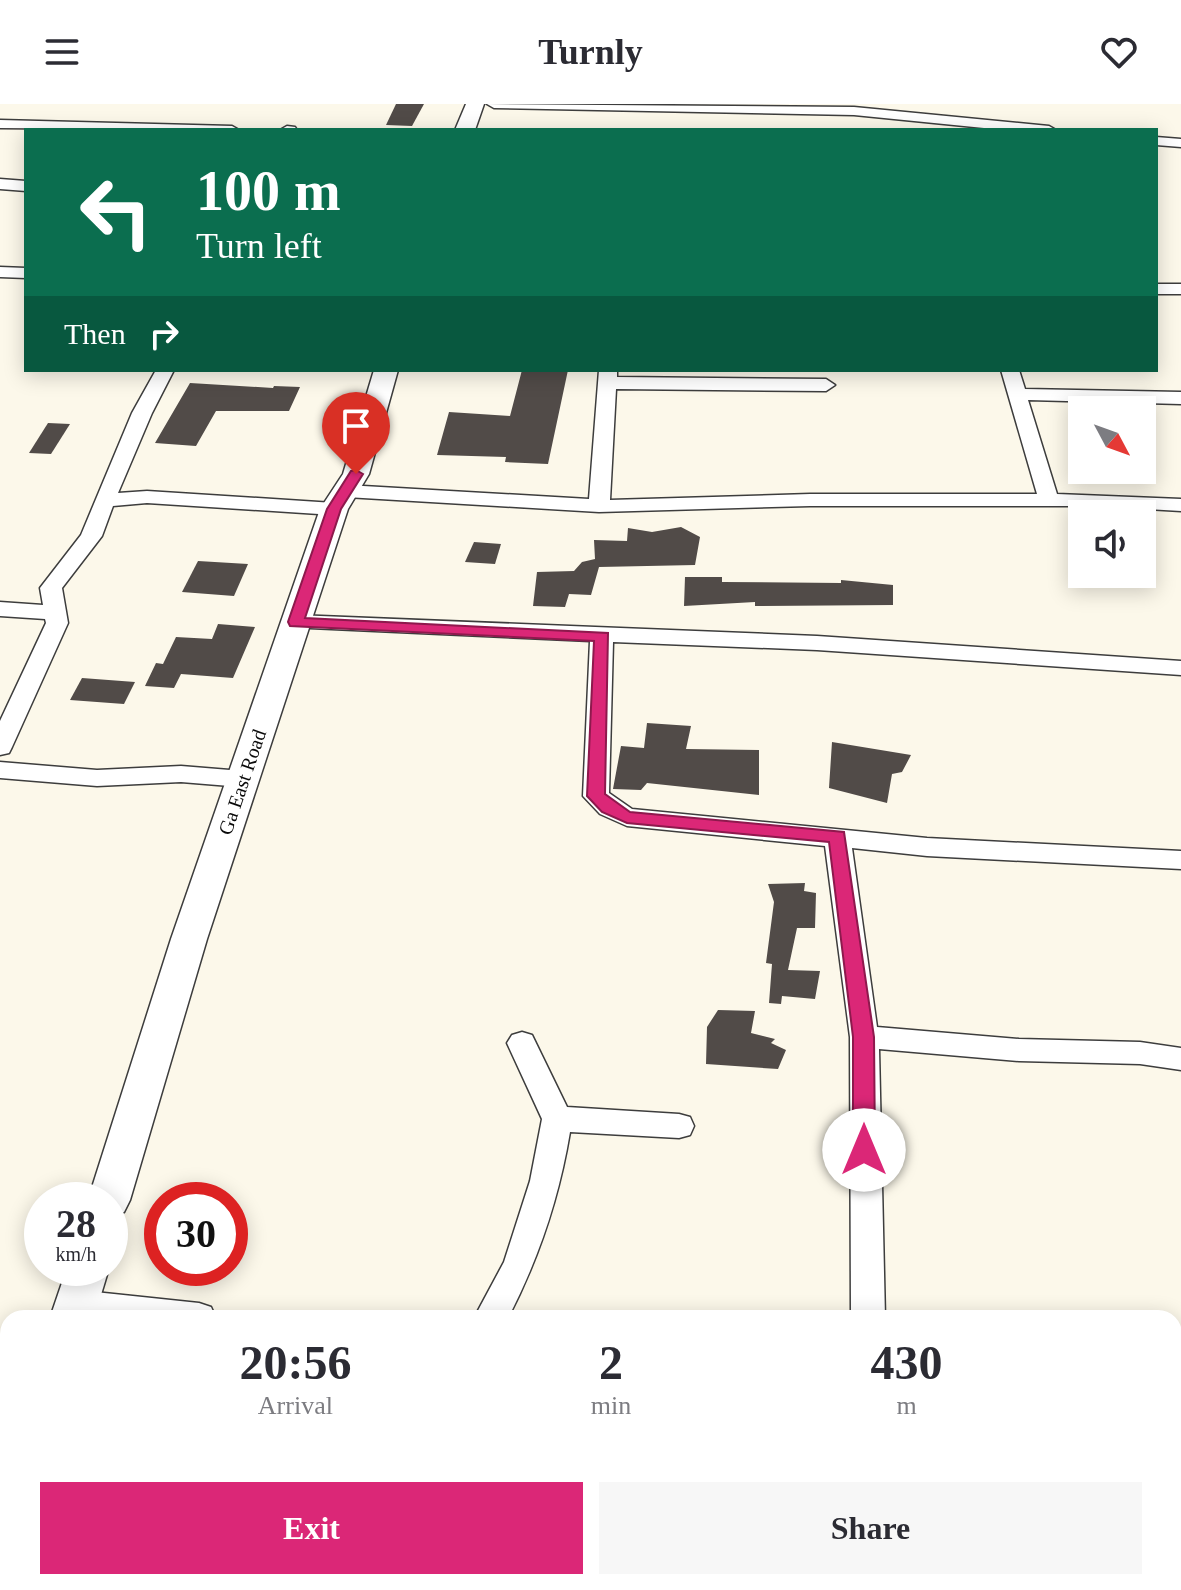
<!DOCTYPE html>
<style>
:root{--surface:#fff;--page:#f7f7f7;--text:#2b2b33;--muted:#7c7c81;--accent:#db2777}
body{margin:0;font-family:Georgia,serif;background:var(--page);color:var(--text);height:100vh;display:flex;flex-direction:column;font-size:30px;white-space:nowrap}
*{box-sizing:border-box;margin:0}
p{font-size:26px;color:var(--muted)}
.icon{flex:none;width:44px;height:44px;fill:none;stroke:currentColor;stroke-width:2;stroke-linecap:round;stroke-linejoin:round}
.map{position:relative;flex:1;overflow:hidden}
.drawer{position:absolute;left:0px;top:1206px;width:1182px;height:280px;display:flex;flex-direction:column;background:var(--surface);border-radius:24px 24px 0 0;box-shadow:0 4px 20px #0003}
.drawer>*{flex:none}
.hud{position:absolute;left:24px;top:24px;width:1134px;height:244px;border-radius:0px;box-shadow:0 4px 20px #0003;background:#0b6e4f;color:#fff;overflow:hidden}
.needle{width:52px;rotate:131deg}
.fabs{position:absolute;left:1068px;top:292px;display:grid;gap:16px}
.fabs a{display:grid;place-items:center;width:88px;height:88px;border-radius:0px;background:var(--surface);box-shadow:0 4px 20px #0003;font-size:40px}
.speed{position:absolute;left:24px;top:1078px;display:flex;gap:16px;font-size:40px;font-weight:700;text-align:center}
.speed>*{display:grid;place-content:center;width:104px;height:104px;border-radius:50%;background:var(--surface);box-shadow:0 4px 20px #0003;line-height:1}
.speed small{font-size:20px;font-weight:400}
.speed .limit{border:12px solid #d22;background:#fff;color:#111}
.pin{position:absolute;display:grid;place-items:center;width:68px;height:68px;color:#fff;margin:-82px -34px;border-radius:50% 50% 50% 0;rotate:-45deg;box-shadow:0 0 8px #0007}
.pin .icon{rotate:45deg}
.me{position:absolute;width:88px;margin:-44px;rotate:0deg;stroke-linejoin:round;filter:drop-shadow(0 0 6px #0008)}
.turn{display:flex;align-items:center;gap:28px;height:168px;padding:0 40px;font-size:36px}
.turn .icon{width:104px;height:104px;stroke-width:2.5}
.turn b{display:block;font-size:56px;line-height:68px}
.then{display:flex;align-items:center;height:76px;padding:0 40px;background:#0003;gap:16px;font-size:30px}
.eta{display:flex;justify-content:space-evenly;align-items:center;height:136px;text-align:center}
.eta b{font-size:48px;font-weight:600;line-height:56px}
.cta{display:flex;gap:16px;margin-top:auto;padding:16px 40px}
.cta a{flex:1;height:92px;border-radius:0px;background:var(--accent);color:#fff;font-size:32px;font-weight:600;line-height:92px;text-align:center}
.cta a+a{background:var(--page);color:var(--text)}
header{display:flex;justify-content:space-between;align-items:center;height:104px;padding:0 40px;background:var(--surface);font-size:36px;font-weight:600}
.map>svg:first-child{display:block}
.building{fill:#514b48}
.lines{fill:none;stroke-linecap:round;stroke-linejoin:round}
.minor-casing{stroke:#3d3d3d;stroke-width:3}
.tertiary-casing{stroke:#3d3d3d;stroke-width:3}
.minor{fill:#fff;fill-rule:evenodd}
.tertiary{fill:#fff;fill-rule:evenodd}
.route{fill:#db2777;stroke:#8e194d;stroke-width:2}
.labels{text-anchor:middle;dominant-baseline:central;stroke-width:8;stroke-linejoin:round;paint-order:stroke}
.street-label{font-size:20px;fill:#0a0a0a;stroke:#fff}
</style>
<header><svg class="icon" aria-label="menu" viewBox="0 0 24 24"><path d="M4 6h16M4 12h16M4 18h16"/></svg>Turnly<svg class="icon" aria-label="heart" viewBox="0 0 24 24"><path d="M12 20l-8-8c-3-5 5-10 8-4 3-6 11-1 8 4z"/></svg></header>
<div class="map">
<svg width="1181" height="1486" viewBox="0 0 1181 1486">
<rect width="100%" height="100%" fill="#fcf8ea"/>
<!-- building -->
<g class="building">
<path d="M 396,0 L 424,0 L 412,22 L 386,21 Z"/>
<path d="M 522,266 L 568,266 L 548,360 L 505,358 L 506,353 L 437,351 L 449,308 L 510,312 Z"/>
<path d="M 190,279 L 273,284 L 274,282 L 300,283 L 289,307 L 216,307 L 196,342 L 155,339 Z"/>
<path d="M 48,319 L 70,320 L 51,350 L 29,349 Z"/>
<path d="M 681,423 L 700,433 L 695,461 L 599,463 L 591,491 L 569,490 L 565,503 L 533,502 L 537,468 L 574,467 L 582,458 L 595,455 L 594,436 L 627,437 L 628,424 L 652,428 Z"/>
<path d="M 474,438 L 501,440 L 495,460 L 465,458 Z"/>
<path d="M 198,457 L 248,460 L 234,492 L 182,488 Z"/>
<path d="M 685,473 L 722,473 L 722,478 L 841,479 L 841,476 L 893,481 L 893,501 L 755,502 L 755,498 L 684,502 Z"/>
<path d="M 218,520 L 255,523 L 233,574 L 181,570 L 174,584 L 145,582 L 156,559 L 163,560 L 176,533 L 212,535 Z"/>
<path d="M 82,574 L 135,578 L 124,600 L 70,596 Z"/>
<path d="M 647,619 L 691,622 L 686,645 L 759,646 L 759,691 L 647,679 L 641,686 L 613,685 L 621,642 L 644,644 Z"/>
<path d="M 832,638 L 911,651 L 902,668 L 892,670 L 887,699 L 829,684 Z"/>
<path d="M 805,779 L 804,787 L 816,789 L 815,824 L 797,824 L 788,866 L 820,867 L 815,895 L 782,892 L 781,900 L 769,899 L 772,860 L 766,859 L 774,798 L 768,780 Z"/>
<path d="M 718,906 L 755,907 L 751,929 L 775,935 L 771,939 L 786,946 L 778,965 L 706,960 L 707,923 Z"/>
</g>
<g class="lines">
<defs>
<g id="minor">
<path d="M 487,0 L 854,3 L 1049,22 L 1056,26 L 1004,26 L 854,11 L 494,4 Z"/>
<path d="M 0,16 L 232,22 L 239,26 L 0,24 Z"/>
<path d="M 287,22 L 295,23 L 297,26 L 280,26 Z"/>
<path d="M 1156,33 L 1181,35 L 1181,43 L 1156,41 Z"/>
<path d="M 0,75 L 26,77 L 26,87 L 0,85 Z"/>
<path d="M 0,163 L 26,164 L 26,174 L 0,173 Z"/>
<rect x="1156" y="180" width="25" height="10"/>
<path d="M 156,266 L 174,266 L 152,309 L 118,389 L 147,387 L 334,399 L 344,405 L 334,411 L 147,399 L 113,402 L 102,432 L 62,484 L 68,519 L 12,643 L 9,649 L 0,651 L 0,617 L 46,519 L 45,515 L 0,512 L 0,498 L 43,501 L 40,484 L 81,431 L 132,309 Z"/>
<path d="M 599,266 L 617,266 L 617,273 L 826,275 L 835,281 L 826,287 L 616,285 L 610,396 L 810,390 L 1037,390 L 1001,266 L 1019,266 L 1025,285 L 1181,288 L 1181,300 L 1028,296 L 1057,390 L 1181,395 L 1181,407 L 1095,402 L 810,402 L 599,408 L 346,393 L 336,387 L 346,381 L 589,395 Z"/>
<path d="M 296,511 L 817,532 L 1181,557 L 1181,571 L 817,546 L 613,538 L 609,689 L 632,705 L 927,734 L 1181,747 L 1181,765 L 927,752 L 852,744 L 877,923 L 1019,935 L 1140,938 L 1181,944 L 1181,966 L 1140,960 L 1019,957 L 879,945 L 885,1214 L 851,1214 L 850,933 L 825,742 L 627,722 L 600,710 L 583,692 L 590,537 L 288,523 L 285,518 L 288,513 Z"/>
<path d="M 0,658 L 97,666 L 181,662 L 242,667 L 251,669 L 254,675 L 251,681 L 242,683 L 181,678 L 97,682 L 0,674 Z"/>
<path d="M 522,928 L 532,931 L 567,1003 L 679,1010 L 690,1013 L 694,1022 L 690,1031 L 679,1034 L 570,1028 C 559,1094 539,1154 508,1214 L 474,1214 L 504,1158 L 530,1077 L 542,1015 L 507,939 L 512,931 Z"/>
<path d="M 76,1186 L 199,1199 L 211,1203 L 216,1214 L 71,1214 L 64,1211 L 59,1201 L 64,1191 Z"/>
<path d="M 440,1478 L 478,1478 L 477,1486 L 439,1486 Z"/>
<rect x="862" y="1478" width="38" height="8"/>
<path d="M 1008,1478 L 1160,1478 L 1163,1486 L 1012,1486 Z"/>
</g>
<g id="tertiary">
<path d="M 466,0 L 484,0 L 475,26 L 455,26 Z"/>
<path d="M 374,266 L 398,266 L 369,370 L 348,405 L 207,835 L 130,1096 L 124,1108 L 110,1113 L 110,1096 L 88,1096 L 171,835 L 320,405 L 343,370 Z"/>
<path d="M 67,1164 L 109,1164 L 94,1214 L 50,1214 Z"/>
<path d="M 8,1383 L 8,1450 L 0,1454 L 0,1386 Z"/>
</g>
</defs>
<!-- minor casing -->
<use href="#minor" class="minor-casing"/>
<!-- tertiary casing -->
<use href="#tertiary" class="tertiary-casing"/>
<!-- minor -->
<use href="#minor" class="minor"/>
<!-- tertiary -->
<use href="#tertiary" class="tertiary"/>
</g>
<!-- route -->
<path class="route" d="M 356,366 L 363,370 L 341,405 L 305,514 L 608,529 L 605,690 L 630,708 L 844,728 L 874,933 L 875,1046 L 872,1052 L 864,1054 L 857,1052 L 853,1046 L 853,933 L 829,738 L 627,719 L 602,708 L 587,692 L 594,537 L 290,522 L 288,518 L 327,405 L 351,367 Z"/>
<g class="labels">
<!-- street labels -->
<g class="street-label">
<text transform="translate(242 678) rotate(-71)">Ga East Road</text>
</g>
</g>
</svg>
<div class="fabs">
<a><svg class="needle" viewBox="-14 -14 28 28"><path d="M0-13l5 13h-10z" fill="#e53935"/><path d="M0 13l5-13h-10z" fill="#7c7c81"/></svg></a>
<a><svg class="icon" aria-label="sound" viewBox="0 0 24 24"><path d="M4 9h4l5-4v14l-5-4H4zM17 9q2 3 0 6"/></svg></a>
</div>
<div class="speed"><div>28<small>km/h</small></div><div class="limit">30</div></div>
<div class="pin" style="left:356px;top:370px;background:#d93025"><svg class="icon" aria-label="arrive" viewBox="0 0 24 24"><path d="M6 21V4h12l-3 4 3 4H6"/></svg></div>
<svg class="me" style="left:864px;top:1046px" viewBox="-20 -20 40 40"><circle r="19" fill="#fff"/><path d="M0-13L10 11 0 6-10 11z" fill="#db2777"/></svg>
<div class="hud">
<div class="turn"><svg class="icon" aria-label="left" viewBox="0 0 24 24"><path d="M17 20v-9H6M10 6l-5 5 5 5"/></svg><div><b>100 m</b>Turn left</div></div>
<div class="then">Then<svg class="icon" aria-label="right" viewBox="0 0 24 24"><path d="M7 20v-9h11M14 6l5 5-5 5"/></svg></div>
</div>
<section class="drawer">
<div class="eta">
<div><b>20:56</b><p>Arrival</p></div>
<div><b>2</b><p>min</p></div>
<div><b>430</b><p>m</p></div>
</div>
<div class="cta"><a>Exit</a><a>Share</a></div>
</section>
</div>
